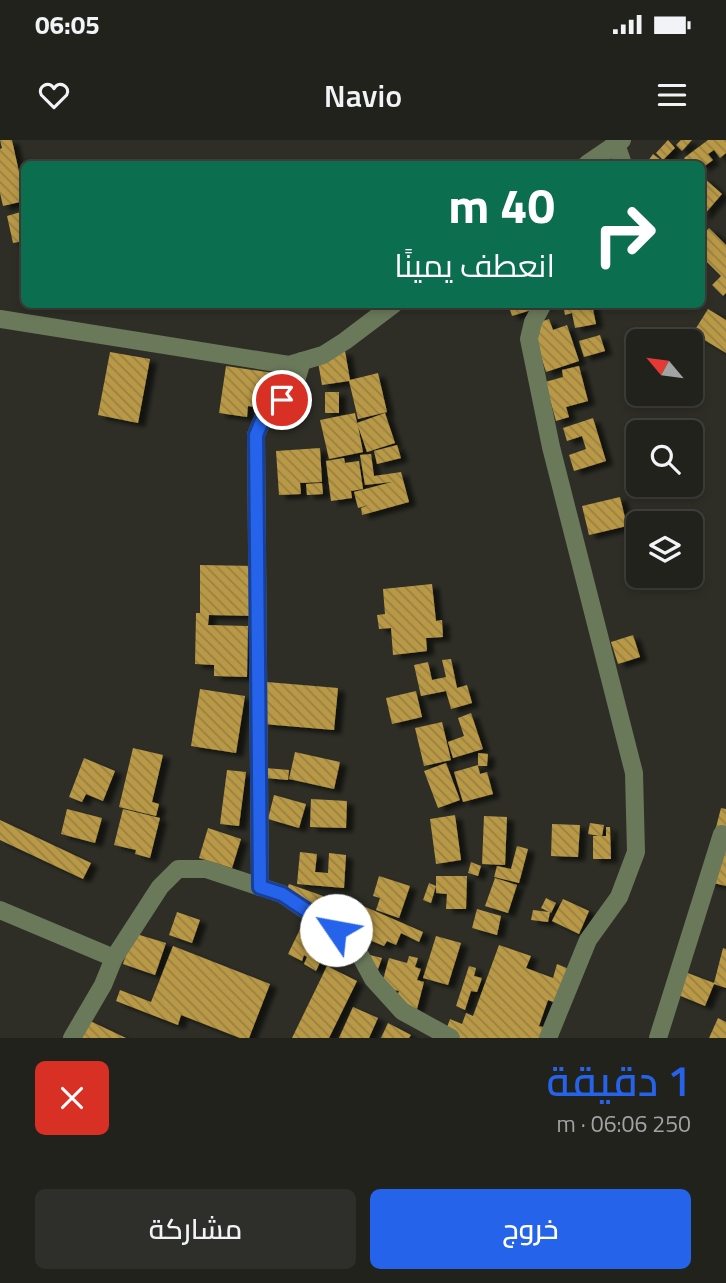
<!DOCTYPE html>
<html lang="ar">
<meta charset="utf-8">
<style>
:root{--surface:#22221d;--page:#2e2f2a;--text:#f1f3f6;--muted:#a2a4a4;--line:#3f3f3b;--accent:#2563eb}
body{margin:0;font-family:"Titillium Web",Cairo,sans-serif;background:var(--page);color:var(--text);direction:rtl;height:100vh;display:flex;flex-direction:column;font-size:26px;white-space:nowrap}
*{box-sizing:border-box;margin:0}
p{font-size:23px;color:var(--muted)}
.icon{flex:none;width:38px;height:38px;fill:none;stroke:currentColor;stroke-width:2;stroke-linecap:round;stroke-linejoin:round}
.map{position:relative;height:898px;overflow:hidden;direction:ltr}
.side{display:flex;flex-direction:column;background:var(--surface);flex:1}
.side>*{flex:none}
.banner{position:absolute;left:21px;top:21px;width:684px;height:147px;border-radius:10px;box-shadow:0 4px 10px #0003,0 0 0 2px var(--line);direction:rtl;background:#0b6e4f;color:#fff;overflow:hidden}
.needle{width:46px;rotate:299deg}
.tools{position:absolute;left:626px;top:189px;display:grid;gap:14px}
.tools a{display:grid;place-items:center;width:77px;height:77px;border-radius:10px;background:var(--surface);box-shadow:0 4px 10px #0003,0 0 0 2px var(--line);font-size:35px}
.pin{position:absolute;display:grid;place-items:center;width:60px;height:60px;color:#fff;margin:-30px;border:4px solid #fff;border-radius:50%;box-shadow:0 2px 7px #0007}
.me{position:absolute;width:77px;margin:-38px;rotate:303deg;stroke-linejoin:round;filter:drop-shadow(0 0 5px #0008)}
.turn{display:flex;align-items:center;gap:24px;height:147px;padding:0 35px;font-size:32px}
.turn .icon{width:91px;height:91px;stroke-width:2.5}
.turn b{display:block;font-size:49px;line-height:60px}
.round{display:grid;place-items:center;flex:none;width:74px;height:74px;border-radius:10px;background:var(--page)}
.summary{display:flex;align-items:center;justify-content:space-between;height:119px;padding:0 35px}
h1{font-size:42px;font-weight:600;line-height:52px;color:var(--accent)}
.action{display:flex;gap:14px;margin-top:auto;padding:14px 35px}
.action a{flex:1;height:80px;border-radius:10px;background:var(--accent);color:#fff;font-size:28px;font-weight:600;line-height:80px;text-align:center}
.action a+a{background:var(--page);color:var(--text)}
.status{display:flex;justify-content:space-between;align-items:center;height:49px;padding:0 35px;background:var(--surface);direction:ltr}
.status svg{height:19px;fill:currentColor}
header{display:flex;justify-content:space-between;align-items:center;height:91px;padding:0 35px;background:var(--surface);font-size:32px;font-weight:600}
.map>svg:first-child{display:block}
.building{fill:url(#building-back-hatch);filter:url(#shadow)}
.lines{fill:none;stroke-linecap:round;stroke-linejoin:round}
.minor{stroke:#6a795a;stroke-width:18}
.route-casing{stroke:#184099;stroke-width:18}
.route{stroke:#2563eb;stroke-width:12}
</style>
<div class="status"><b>06:05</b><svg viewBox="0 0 49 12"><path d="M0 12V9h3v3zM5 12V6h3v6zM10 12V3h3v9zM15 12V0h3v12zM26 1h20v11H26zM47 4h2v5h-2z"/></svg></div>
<header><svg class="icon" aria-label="menu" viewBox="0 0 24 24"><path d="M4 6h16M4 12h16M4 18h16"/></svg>Navio<svg class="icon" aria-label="heart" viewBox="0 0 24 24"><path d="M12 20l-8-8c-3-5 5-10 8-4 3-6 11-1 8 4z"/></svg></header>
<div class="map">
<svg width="726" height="898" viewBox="0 0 726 898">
<defs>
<pattern id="building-back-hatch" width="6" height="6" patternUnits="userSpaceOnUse" patternTransform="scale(1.75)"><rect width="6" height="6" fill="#b99944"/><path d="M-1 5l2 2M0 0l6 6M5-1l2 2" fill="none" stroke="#978145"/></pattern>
<filter id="shadow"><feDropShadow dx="7" dy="4" stdDeviation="2" flood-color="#0009"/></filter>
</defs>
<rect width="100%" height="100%" fill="#2e2e27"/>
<!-- building -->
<g class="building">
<path d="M 0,0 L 12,0 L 24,55 L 24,61 L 3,66 L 0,53 L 0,9 L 2,8 Z"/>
<path d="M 668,0 L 675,8 L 663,20 L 656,13 Z"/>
<path d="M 681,0 L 692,0 L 682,11 L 676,5 Z"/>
<path d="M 708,0 L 726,0 L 726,13 L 720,18 L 714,10 L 708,14 L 713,20 L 702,28 L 702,24 L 689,24 L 684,18 Z"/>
<path d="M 653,14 L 664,22 L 662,24 L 652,24 L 648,21 Z"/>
<path d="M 704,38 L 722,54 L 703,76 L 702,74 L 702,40 Z"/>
<path d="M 24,71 L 24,101 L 13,103 L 7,76 Z"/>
<path d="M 709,88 L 726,105 L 726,153 L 723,156 L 712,145 L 721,136 L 702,117 L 702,112 L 707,106 L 702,101 L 702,96 Z"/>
<path d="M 508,164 L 547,164 L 547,165 L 512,176 Z"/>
<path d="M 563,164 L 592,164 L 596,184 L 575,188 L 572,173 L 565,175 Z"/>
<path d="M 708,169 L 726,180 L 726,213 L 693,193 Z"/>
<path d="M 549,179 L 553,190 L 567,185 L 579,221 L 546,232 L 531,185 Z"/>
<path d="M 600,195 L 605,211 L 584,217 L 579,201 Z"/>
<path d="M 345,211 L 350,240 L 378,233 L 387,272 L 358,279 L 349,241 L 322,245 L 317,216 Z"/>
<path d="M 110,212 L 150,219 L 138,283 L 98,275 Z"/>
<path d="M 226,226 L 274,233 L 269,269 L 248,266 L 247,277 L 219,273 Z"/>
<path d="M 579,226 L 588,261 L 566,267 L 569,277 L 556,281 L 545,242 L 563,237 L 562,230 Z"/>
<rect x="325" y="252" width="14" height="21"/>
<path d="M 355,273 L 357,283 L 385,273 L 395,303 L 367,312 L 358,286 L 363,312 L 329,319 L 320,280 Z"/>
<path d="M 593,278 L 606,321 L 574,331 L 569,315 L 586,309 L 582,296 L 567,301 L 563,288 Z"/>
<path d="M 397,305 L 401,318 L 377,324 L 374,311 Z"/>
<path d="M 320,308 L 322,342 L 300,343 L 301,354 L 279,355 L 276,311 Z"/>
<path d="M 371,314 L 374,336 L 401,332 L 409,362 L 362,375 L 361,368 L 369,365 L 358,368 L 354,352 L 392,342 L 365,345 L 360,315 Z"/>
<path d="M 344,318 L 345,323 L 359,321 L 363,349 L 351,351 L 352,358 L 331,361 L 326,321 Z"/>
<path d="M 322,343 L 323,354 L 307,355 L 306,344 Z"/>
<path d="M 620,357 L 627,386 L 589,395 L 582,366 Z"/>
<path d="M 200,425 L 256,426 L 256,476 L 209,475 L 208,485 L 248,486 L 247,537 L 214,536 L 214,525 L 195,524 L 196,473 L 200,473 Z"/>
<path d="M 432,444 L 436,481 L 442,480 L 443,497 L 426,498 L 427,511 L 393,515 L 391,488 L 379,489 L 377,475 L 385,474 L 383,449 Z"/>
<path d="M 633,495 L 640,517 L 618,524 L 611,502 Z"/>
<path d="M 451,519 L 457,548 L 467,545 L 472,563 L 451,569 L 446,551 L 421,556 L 414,525 L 428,522 L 432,540 L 446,537 L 442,520 Z"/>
<path d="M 267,542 L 338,548 L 334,590 L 263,584 Z"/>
<path d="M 200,549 L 245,556 L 236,613 L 191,606 Z"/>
<path d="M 416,551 L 422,577 L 392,584 L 386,558 Z"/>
<path d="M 471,573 L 483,609 L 453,618 L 448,602 L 464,596 L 458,578 Z"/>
<path d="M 442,582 L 451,620 L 424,626 L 415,588 Z"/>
<path d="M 133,608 L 163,615 L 152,662 L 159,664 L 156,676 L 119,667 Z"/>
<path d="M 295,612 L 340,622 L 334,649 L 289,639 Z"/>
<path d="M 478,613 L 488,614 L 487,626 L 478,626 L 480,634 L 487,632 L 493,654 L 463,662 L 454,632 L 478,625 Z"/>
<path d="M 84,618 L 115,631 L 103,661 L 86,654 L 82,662 L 69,657 Z"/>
<path d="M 446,623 L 460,660 L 438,668 L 424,631 Z"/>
<path d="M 266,628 L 289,630 L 288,640 L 265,638 Z"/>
<path d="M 227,630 L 246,632 L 239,686 L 220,684 Z"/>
<path d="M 274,655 L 306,664 L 299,688 L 268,679 Z"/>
<path d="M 311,659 L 347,661 L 346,688 L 310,687 Z"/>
<path d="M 721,668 L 726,669 L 726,698 L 714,695 Z"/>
<path d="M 67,669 L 102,678 L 95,703 L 61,694 Z"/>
<path d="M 123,669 L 160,678 L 150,718 L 135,714 L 136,710 L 114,705 Z"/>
<path d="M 455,675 L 461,720 L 436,724 L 430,679 Z"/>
<path d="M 484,676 L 507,677 L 505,725 L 482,724 Z"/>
<path d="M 0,680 L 91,723 L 83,739 L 0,700 Z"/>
<path d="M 590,683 L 604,685 L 602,696 L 606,696 L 606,687 L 610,687 L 611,719 L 593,719 L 593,696 L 600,696 L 588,694 Z"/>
<path d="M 552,684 L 580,685 L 578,717 L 551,716 Z"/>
<path d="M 208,688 L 241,699 L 232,728 L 199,718 Z"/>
<path d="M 517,706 L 528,709 L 519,743 L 494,737 L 497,726 L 511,729 Z"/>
<path d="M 726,707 L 726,746 L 705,741 Z"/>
<path d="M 300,712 L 317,714 L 315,732 L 328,733 L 329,713 L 346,715 L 344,748 L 297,744 Z"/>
<path d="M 471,722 L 481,726 L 478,736 L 468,733 Z"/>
<path d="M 379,736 L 410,746 L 399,778 L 376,770 L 380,758 L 373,756 Z"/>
<path d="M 436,736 L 467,736 L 466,769 L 446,769 L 447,754 L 436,753 L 436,746 L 431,763 L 423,760 L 429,743 L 436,746 Z"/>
<path d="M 495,738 L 517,745 L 508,773 L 485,766 Z"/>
<path d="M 289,744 L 323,756 L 319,767 L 285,755 Z"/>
<path d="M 546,758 L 556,763 L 551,773 L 550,772 L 548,782 L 531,780 L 533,770 L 549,772 L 541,768 Z"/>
<path d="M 563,759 L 589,771 L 579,794 L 552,781 Z"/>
<path d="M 361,765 L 423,792 L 419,802 L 401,793 L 396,805 L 387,801 L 384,806 L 350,792 Z"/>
<path d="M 477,769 L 501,776 L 497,795 L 472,788 Z"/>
<path d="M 177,772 L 200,780 L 192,803 L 169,795 Z"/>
<path d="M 303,783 L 332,797 L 316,831 L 304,824 L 307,817 L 304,815 L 302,821 L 288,814 Z"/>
<path d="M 133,793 L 166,803 L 155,835 L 123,824 Z"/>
<path d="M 436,796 L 461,803 L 448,845 L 423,838 Z"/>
<path d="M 499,805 L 531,816 L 526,828 L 553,838 L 557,824 L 569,829 L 556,863 L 548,860 L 539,886 L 546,888 L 542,898 L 459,898 L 445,893 L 450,879 L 462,884 L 466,873 L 473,876 Z"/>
<path d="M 173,806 L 270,844 L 249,898 L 240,898 L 181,875 L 178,885 L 116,861 L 120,850 L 151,862 Z"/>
<path d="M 723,808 L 726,809 L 726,848 L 714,844 L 705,866 L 676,854 L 685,832 L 714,843 Z"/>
<path d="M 370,815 L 382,818 L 378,829 L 367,826 Z"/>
<path d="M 409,816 L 418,818 L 415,827 L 421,829 L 417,840 L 424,842 L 417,869 L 395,863 L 399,851 L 381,847 L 389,818 L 407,823 Z"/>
<path d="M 327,826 L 357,841 L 329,898 L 292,898 Z"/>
<path d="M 469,826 L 476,828 L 474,836 L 482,838 L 477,852 L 471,851 L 465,870 L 456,866 Z"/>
<path d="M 353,867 L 378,878 L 369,898 L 339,898 Z"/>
<path d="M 718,878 L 726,882 L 726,898 L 709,898 Z"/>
<path d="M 88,880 L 126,898 L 79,898 Z"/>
<path d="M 388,883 L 411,895 L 409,898 L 381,898 Z"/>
</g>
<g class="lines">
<!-- minor -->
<g class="minor">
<path d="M 616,4 L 623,24"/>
<path d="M 587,24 L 622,0"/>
<path d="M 543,164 L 533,182 L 529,199 L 551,307 L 634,633 L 636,712 L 619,757 L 588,800 L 548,898"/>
<path d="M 0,179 L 289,225 L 323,215 L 345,201 L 394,164"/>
<path d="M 260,747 L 256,295 L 264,276 L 282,260 L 296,241 L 302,221"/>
<path d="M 0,770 L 114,818"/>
<path d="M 72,898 L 103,845 L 114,818 L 160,747 L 178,729 L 206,729 L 282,754 L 353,802 L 373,839 L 402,871 L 451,898"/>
<path d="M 658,898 L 722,694"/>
</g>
</g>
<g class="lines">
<defs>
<path id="route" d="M 282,260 L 264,276 L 256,295 L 260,747 L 282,754 L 336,790"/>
</defs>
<!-- route casing -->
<use href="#route" class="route-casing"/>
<!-- route -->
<use href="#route" class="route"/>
</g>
</svg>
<div class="tools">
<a><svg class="needle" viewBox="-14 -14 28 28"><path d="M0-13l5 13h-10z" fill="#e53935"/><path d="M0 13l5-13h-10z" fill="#a2a4a4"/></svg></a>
<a><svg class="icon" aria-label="search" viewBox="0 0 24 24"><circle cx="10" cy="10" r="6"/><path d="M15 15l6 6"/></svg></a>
<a><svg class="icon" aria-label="layers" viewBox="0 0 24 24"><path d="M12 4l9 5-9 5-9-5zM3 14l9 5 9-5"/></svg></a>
</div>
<div class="pin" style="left:282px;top:260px;background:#d93025"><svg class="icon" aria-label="arrive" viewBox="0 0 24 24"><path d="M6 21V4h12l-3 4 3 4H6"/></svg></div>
<svg class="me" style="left:336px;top:790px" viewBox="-20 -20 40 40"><circle r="19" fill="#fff"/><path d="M0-13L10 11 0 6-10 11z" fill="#2563eb"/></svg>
<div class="banner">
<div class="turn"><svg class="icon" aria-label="right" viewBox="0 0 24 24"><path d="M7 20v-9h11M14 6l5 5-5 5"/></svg><div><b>40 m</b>انعطف يمينًا</div></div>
</div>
</div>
<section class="side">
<div class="summary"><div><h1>1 دقيقة</h1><p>250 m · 06:06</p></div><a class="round" style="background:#d93025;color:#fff"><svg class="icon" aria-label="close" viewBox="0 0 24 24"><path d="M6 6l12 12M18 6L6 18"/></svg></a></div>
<div class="action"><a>خروج</a><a>مشاركة</a></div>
</section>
